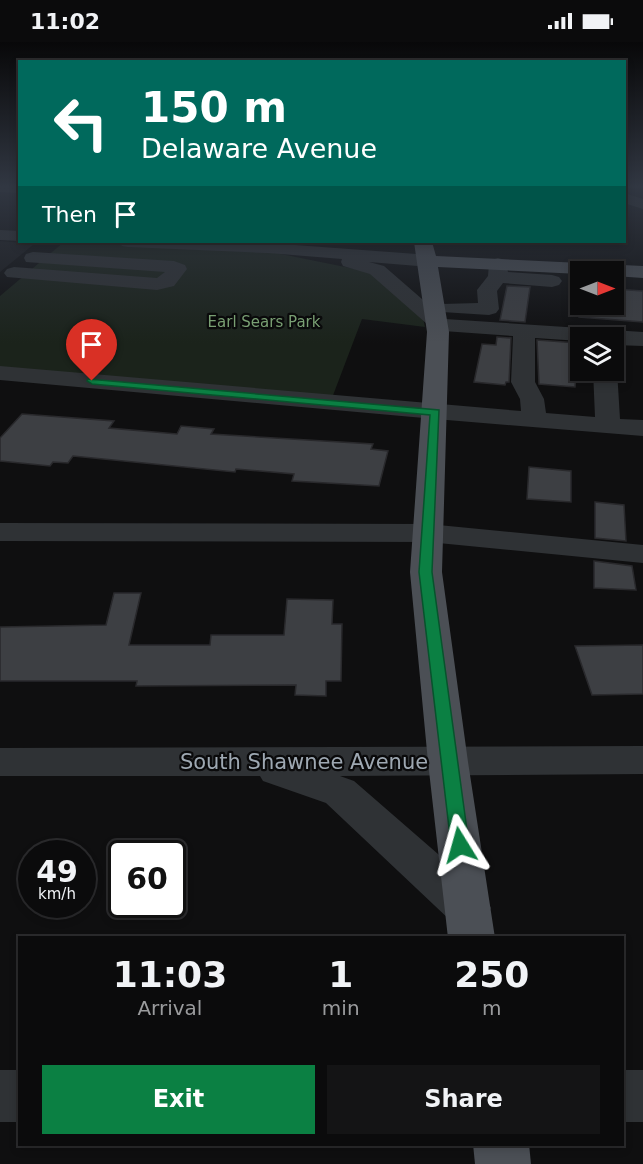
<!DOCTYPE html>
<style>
:root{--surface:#0b0b0c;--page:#141415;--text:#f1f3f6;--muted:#9a9b9d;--line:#2b2b2d;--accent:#0b8043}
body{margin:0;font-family:"DejaVu Sans",sans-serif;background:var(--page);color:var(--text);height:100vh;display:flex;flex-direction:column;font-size:22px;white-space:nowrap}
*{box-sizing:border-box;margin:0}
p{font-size:20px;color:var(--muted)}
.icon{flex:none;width:33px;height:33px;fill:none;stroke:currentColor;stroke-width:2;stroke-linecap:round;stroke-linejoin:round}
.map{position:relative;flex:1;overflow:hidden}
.panel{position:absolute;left:18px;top:894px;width:606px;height:210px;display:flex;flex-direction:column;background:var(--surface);border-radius:0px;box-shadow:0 3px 9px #0003,0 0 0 2px var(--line)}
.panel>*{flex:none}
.guide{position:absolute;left:18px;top:18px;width:608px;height:183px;border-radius:0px;box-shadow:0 3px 9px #0003,0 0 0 2px var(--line);background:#00695c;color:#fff;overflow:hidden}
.needle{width:39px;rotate:90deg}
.buttons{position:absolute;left:570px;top:219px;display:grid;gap:12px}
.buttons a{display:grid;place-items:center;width:54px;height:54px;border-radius:0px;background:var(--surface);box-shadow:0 3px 9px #0003,0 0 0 2px var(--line);font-size:30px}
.speed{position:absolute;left:18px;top:798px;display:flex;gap:12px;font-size:30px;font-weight:700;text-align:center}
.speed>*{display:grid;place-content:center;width:78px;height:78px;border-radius:50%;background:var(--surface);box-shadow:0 3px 9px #0003,0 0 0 2px var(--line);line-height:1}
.speed small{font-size:15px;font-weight:400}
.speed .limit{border:3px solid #111;border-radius:9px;background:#fff;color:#111}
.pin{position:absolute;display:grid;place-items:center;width:51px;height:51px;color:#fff;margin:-62px -26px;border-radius:50% 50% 50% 0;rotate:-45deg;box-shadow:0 0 6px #0007}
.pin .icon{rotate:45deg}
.me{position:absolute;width:66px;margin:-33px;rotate:352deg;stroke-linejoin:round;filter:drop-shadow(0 0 4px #0008)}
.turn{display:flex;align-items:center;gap:21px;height:126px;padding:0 24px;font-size:27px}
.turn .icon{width:78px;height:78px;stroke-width:2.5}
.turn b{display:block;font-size:42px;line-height:51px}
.then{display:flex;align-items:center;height:57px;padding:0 24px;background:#0003;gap:12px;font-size:22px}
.eta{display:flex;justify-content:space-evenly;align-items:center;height:102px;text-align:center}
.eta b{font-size:36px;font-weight:600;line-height:42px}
.primary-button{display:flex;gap:12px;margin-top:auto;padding:12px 24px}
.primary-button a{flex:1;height:69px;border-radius:0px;background:var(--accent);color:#fff;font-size:24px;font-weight:600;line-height:69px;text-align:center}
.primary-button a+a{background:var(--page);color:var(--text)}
.status{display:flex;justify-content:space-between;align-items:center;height:42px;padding:0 30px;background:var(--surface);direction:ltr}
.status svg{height:16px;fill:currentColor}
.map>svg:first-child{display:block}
.built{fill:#1a1b1d}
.green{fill:#1b231b}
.building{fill:#3d3f43;stroke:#29292c;stroke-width:1.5}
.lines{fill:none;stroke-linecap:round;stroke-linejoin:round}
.minor{fill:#2f3235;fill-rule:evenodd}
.major{fill:#4b4f55;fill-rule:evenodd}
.route{fill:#0b8043;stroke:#07532c;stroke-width:1.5}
.labels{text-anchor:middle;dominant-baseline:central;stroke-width:4.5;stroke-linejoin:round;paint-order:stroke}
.far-park-label{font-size:15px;fill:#799f73;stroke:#0a0a0b}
.near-street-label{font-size:21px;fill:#9ea8b2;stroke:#0a0a0b}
</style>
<div class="status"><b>11:02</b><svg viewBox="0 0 49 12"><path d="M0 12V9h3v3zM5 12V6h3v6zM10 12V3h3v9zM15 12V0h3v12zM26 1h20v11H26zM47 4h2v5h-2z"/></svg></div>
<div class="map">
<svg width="643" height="1122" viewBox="0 0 643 1122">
<rect width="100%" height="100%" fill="#0f0f10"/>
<!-- built -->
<path class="built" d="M 0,199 L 34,202 L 0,230 Z"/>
<!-- green -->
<path class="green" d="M 64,200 L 271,210 L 370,230 L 423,276 L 425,285 L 362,277 L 332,356 L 0,326 L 0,254 Z"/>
<!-- building -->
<g class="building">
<path d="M 507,244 L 530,245 L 525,280 L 500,278 Z"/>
<path d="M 578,245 L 580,245 L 580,262 L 614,262 L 614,247 L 643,249 L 643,280 L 579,275 Z"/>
<path d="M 497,295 L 511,296 L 509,340 L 506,340 L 505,343 L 474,340 L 482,302 L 496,303 Z"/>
<path d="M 537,298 L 578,301 L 575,345 L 539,342 Z"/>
<path d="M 22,372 L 114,379 L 109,386 L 177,392 L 181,384 L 214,387 L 211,392 L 373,402 L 371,407 L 388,409 L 379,444 L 292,439 L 294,432 L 236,427 L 235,430 L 73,414 L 68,421 L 53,420 L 50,424 L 0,419 L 0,396 Z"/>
<path d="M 529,425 L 571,429 L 571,460 L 527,457 Z"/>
<path d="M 595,460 L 624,463 L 626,499 L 595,496 Z"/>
<path d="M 594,519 L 632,524 L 636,548 L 594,546 Z"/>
<path d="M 114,551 L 141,551 L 129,603 L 210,603 L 211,593 L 284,593 L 287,557 L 333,558 L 332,582 L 342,582 L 341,639 L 326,639 L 326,654 L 295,653 L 296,643 L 136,644 L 137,639 L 0,639 L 0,585 L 106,583 Z"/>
<path d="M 643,603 L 643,652 L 592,653 L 575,604 Z"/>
</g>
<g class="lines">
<!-- minor -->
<g class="minor">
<path d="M 0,144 L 20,144 L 20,151 L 0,150 Z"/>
<path d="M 624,151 L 643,157 L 643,167 L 624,161 Z"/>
<path d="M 0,188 L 20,189 L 20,199 L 0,198 Z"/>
<path d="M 119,200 L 268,201 L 430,213 L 437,215 L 439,219 L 437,223 L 430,225 L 369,220 L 384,224 L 445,277 L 643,290 L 643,304 L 614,303 L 614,296 L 580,296 L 580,299 L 535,296 L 535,340 L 544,357 L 546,371 L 595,375 L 593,328 L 614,328 L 614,324 L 617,328 L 620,377 L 643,378 L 643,394 L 435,377 L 0,338 L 0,324 L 521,369 L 520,357 L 511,340 L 513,294 L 429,288 L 427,282 L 370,232 L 343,224 L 341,220 L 342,217 L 268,211 L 128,205 L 122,204 Z"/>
<path d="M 33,210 L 174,219 L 185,223 L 187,227 L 174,244 L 157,248 L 7,235 L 4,231 L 7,227 L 14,225 L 157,236 L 165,230 L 26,220 L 24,216 L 26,212 Z"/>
<path d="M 498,216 L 505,218 L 508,230 L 552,233 L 559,235 L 562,239 L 559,243 L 552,245 L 503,241 L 497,249 L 499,267 L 496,271 L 489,273 L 442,270 L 439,266 L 442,262 L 478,261 L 477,248 L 488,234 L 489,222 L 491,218 Z"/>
<path d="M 0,481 L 428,482 L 643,503 L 643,521 L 428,500 L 0,499 Z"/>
<path d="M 643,704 L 643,732 L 340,734 L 354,739 L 484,852 L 491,866 L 484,880 L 468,885 L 452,880 L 326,761 L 263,739 L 260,734 L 0,734 L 0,706 Z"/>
<rect x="0" y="1028" width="20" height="52"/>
<rect x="622" y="1028" width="21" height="52"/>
</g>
<!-- major -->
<g class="major">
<path d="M 414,200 L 432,200 L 436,214 L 643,224 L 643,236 L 614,234 L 614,230 L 580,230 L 580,232 L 438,225 L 449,290 L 442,530 L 468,720 L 495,896 L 448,896 L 428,720 L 410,530 L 427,290 Z"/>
<path d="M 473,1102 L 529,1102 L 531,1122 L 475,1122 Z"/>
</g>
</g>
<!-- sky -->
<linearGradient id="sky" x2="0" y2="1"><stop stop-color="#080809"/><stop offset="0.48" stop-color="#313742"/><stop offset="1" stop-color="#313742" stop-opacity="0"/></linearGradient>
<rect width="643" height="301" fill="url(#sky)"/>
<!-- route -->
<path class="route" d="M 88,337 L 439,368 L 432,530 L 469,803 L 466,808 L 460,810 L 453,808 L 451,803 L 419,530 L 430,373 L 92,342 L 87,339 Z"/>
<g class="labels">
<!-- far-park labels -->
<g class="far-park-label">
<text x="264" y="280">Earl Sears Park</text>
</g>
<!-- near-street labels -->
<g class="near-street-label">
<text x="304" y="720">South Shawnee Avenue</text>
</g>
</g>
</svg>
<div class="buttons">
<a><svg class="needle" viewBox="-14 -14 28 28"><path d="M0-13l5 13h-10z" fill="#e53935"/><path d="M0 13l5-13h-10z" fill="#9a9b9d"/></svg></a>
<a><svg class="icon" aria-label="layers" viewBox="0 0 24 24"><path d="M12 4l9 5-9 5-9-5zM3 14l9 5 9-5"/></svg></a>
</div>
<div class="speed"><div>49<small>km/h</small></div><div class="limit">60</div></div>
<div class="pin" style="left:92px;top:339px;background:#d93025"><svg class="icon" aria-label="arrive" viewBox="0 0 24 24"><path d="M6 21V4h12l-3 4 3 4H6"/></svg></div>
<svg class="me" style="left:460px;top:803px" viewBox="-20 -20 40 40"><path d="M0-17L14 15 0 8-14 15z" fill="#0b8043" stroke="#fff" stroke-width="4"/></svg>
<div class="guide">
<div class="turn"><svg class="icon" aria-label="left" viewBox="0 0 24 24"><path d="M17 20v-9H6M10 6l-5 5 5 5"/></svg><div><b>150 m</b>Delaware Avenue</div></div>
<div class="then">Then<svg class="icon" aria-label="arrive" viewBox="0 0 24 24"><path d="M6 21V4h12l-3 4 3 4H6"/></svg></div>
</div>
<section class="panel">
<div class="eta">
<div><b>11:03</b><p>Arrival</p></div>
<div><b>1</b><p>min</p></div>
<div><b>250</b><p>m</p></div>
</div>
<div class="primary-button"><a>Exit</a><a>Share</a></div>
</section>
</div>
